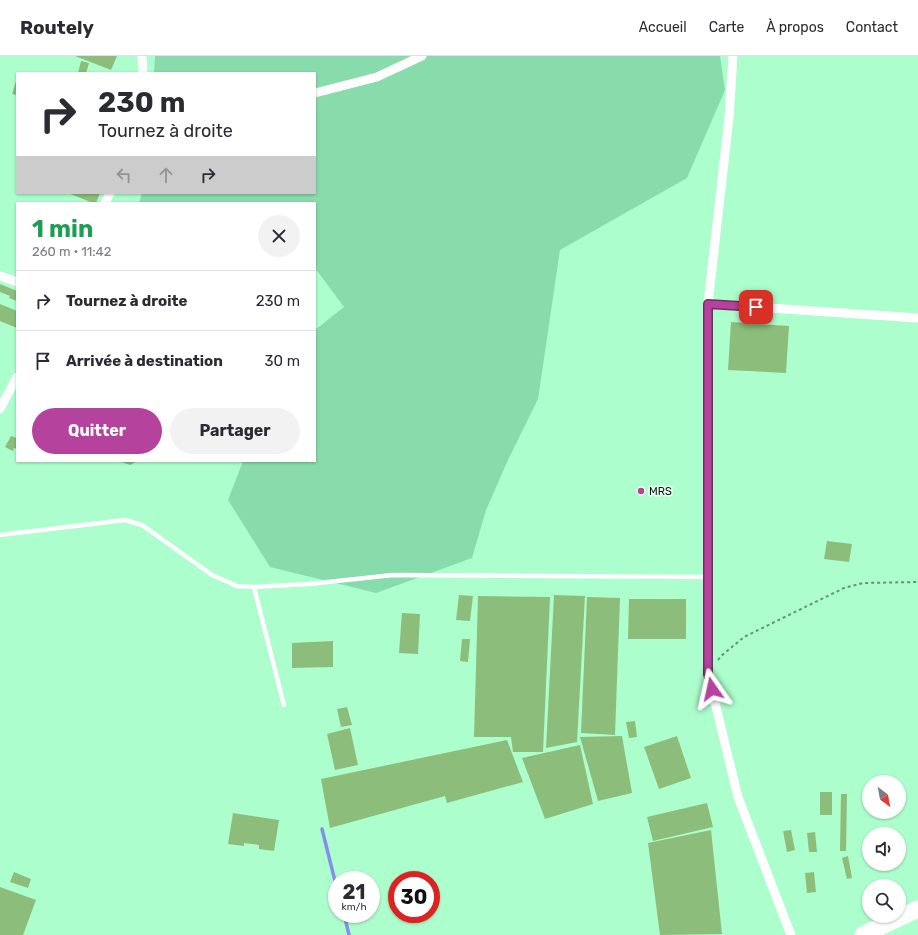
<!DOCTYPE html>
<html lang="fr">
<meta charset="utf-8">
<style>
:root{--surface:#fff;--page:#f2f2f3;--text:#2b2b33;--muted:#7c7c81;--line:#e1e1e2;--accent:#b5429c}
body{margin:0;font-family:Rubik,sans-serif;background:var(--page);color:var(--text);height:100vh;display:flex;flex-direction:column;font-size:15px;white-space:nowrap}
*{box-sizing:border-box;margin:0}
p{font-size:13px;color:var(--muted)}
.icon{flex:none;width:22px;height:22px;fill:none;stroke:currentColor;stroke-width:2;stroke-linecap:round;stroke-linejoin:round}
.map{position:relative;flex:1;overflow:hidden}
.side{position:absolute;left:16px;top:146px;width:300px;height:260px;display:flex;flex-direction:column;background:var(--surface);border-radius:0px;box-shadow:0 1px 3px #0004}
.side>*{flex:none}
.banner{position:absolute;left:16px;top:16px;width:300px;height:122px;border-radius:0px;box-shadow:0 1px 3px #0004;background:#fff;color:var(--text);overflow:hidden}
.needle{width:26px;rotate:148deg}
.fabs{position:absolute;left:862px;top:719px;display:grid;gap:8px}
.fabs a{display:grid;place-items:center;width:44px;height:44px;border-radius:50%;background:var(--surface);box-shadow:0 1px 3px #0004;font-size:20px}
.speed{position:absolute;left:328px;top:815px;display:flex;gap:8px;font-size:20px;font-weight:700;text-align:center}
.speed>*{display:grid;place-content:center;width:52px;height:52px;border-radius:50%;background:var(--surface);box-shadow:0 1px 3px #0004;line-height:1}
.speed small{font-size:10px;font-weight:400}
.speed .limit{border:6px solid #d22;background:#fff;color:#111}
.pin{position:absolute;display:grid;place-items:center;width:34px;height:34px;color:#fff;margin:-17px;border-radius:8px;box-shadow:0 2px 6px #0006}
.me{position:absolute;width:44px;margin:-22px;rotate:349deg;stroke-linejoin:round;filter:drop-shadow(0 0 3px #0008)}
.turn{display:flex;align-items:center;gap:14px;height:84px;padding:0 16px;font-size:18px}
.turn .icon{width:52px;height:52px;stroke-width:2.5}
.turn b{display:block;font-size:28px;line-height:34px}
.lanes{display:flex;align-items:center;height:38px;padding:0 16px;background:#0003;justify-content:center;gap:20px;direction:ltr}
.lanes .off{opacity:.35}
.round{display:grid;place-items:center;flex:none;width:42px;height:42px;border-radius:21px;background:var(--page)}
.head{display:flex;align-items:center;justify-content:space-between;height:68px;padding:0 16px}
h1{font-size:24px;font-weight:700;line-height:30px;color:#1e9e55}
.button{display:flex;gap:8px;margin-top:auto;padding:8px 16px}
.button a{flex:1;height:46px;border-radius:24px;background:var(--accent);color:#fff;font-size:16px;font-weight:700;line-height:46px;text-align:center}
.button a+a{background:var(--page);color:var(--text)}
ul{padding:0;list-style:none}
li{display:flex;align-items:center;gap:12px;height:60px;padding:0 16px;border-top:1px solid var(--line)}
li div{flex:1}
li b{display:block;font-size:15px}
li em{font-style:normal}
header{display:flex;align-items:center;gap:24px;box-sizing:border-box;height:56px;padding:0 20px;background:var(--surface);border-bottom:1px solid var(--line)}
header strong{font-size:19px}
nav{display:flex;gap:22px;margin-inline-start:auto;font-size:14px}
.map>svg:first-child{display:block}
.green{fill:#88dbaa}
.lines{fill:none;stroke-linecap:round;stroke-linejoin:round}
.stream{stroke:#858fe9;stroke-width:3.5}
.building{fill:#8dbd7b}
.path{stroke:#5e9574;stroke-width:2;stroke-dasharray:3 3;stroke-linecap:butt}
.lane{stroke:#fff;stroke-width:4.5}
.street{stroke:#fff;stroke-width:9}
.highway{stroke:#fff;stroke-width:17}
.route-casing{stroke:#762b65;stroke-width:10}
.route{stroke:#b5429c;stroke-width:7}
.poi-dot{fill:#b5429c;stroke:#ebfbf0;stroke-width:1.5}
.labels{text-anchor:middle;dominant-baseline:central;stroke-width:3.5;stroke-linejoin:round;paint-order:stroke}
.poi-label{font-size:11px;fill:#01190c;stroke:#ebfbf0;text-anchor:start}
</style>
<header>
<strong>Routely</strong>
<nav><a>Accueil</a><a>Carte</a><a>À propos</a><a>Contact</a></nav>
</header>
<div class="map">
<svg width="918" height="879" viewBox="0 0 918 879">
<rect width="100%" height="100%" fill="#adfecd"/>
<!-- green -->
<path class="green" d="M 155,0 L 720,0 L 725,34 L 687,122 L 560,194 L 538,343 L 508,404 L 486,454 L 472,502 L 376,537 L 270,511 L 228,444 L 243,405 L 315,405 L 315,274 L 344,251 L 315,212 L 315,147 L 139,147 L 142,137 L 315,137 L 315,17 L 154,17 Z"/>
<g class="lines">
<!-- stream -->
<g class="stream">
<path d="M 322,773 L 337,833"/>
<path d="M 344,858 L 349,879"/>
</g>
</g>
<!-- building -->
<g class="building">
<path d="M 75,0 L 117,0 L 111,14 Z"/>
<path d="M 81,5 L 89,7 L 86,17 L 78,17 Z"/>
<path d="M 17,22 L 17,39 L 12,38 Z"/>
<path d="M 68,137 L 100,137 L 96,147 L 93,147 Z"/>
<path d="M 0,228 L 17,235 L 17,245 L 9,242 L 10,240 L 0,236 Z"/>
<path d="M 0,248 L 17,255 L 17,272 L 0,265 Z"/>
<path d="M 731,266 L 789,270 L 786,317 L 728,314 Z"/>
<path d="M 11,380 L 17,382 L 17,393 L 14,392 L 13,395 L 5,391 Z"/>
<path d="M 119,405 L 137,405 L 130,409 Z"/>
<path d="M 827,485 L 852,488 L 849,506 L 824,503 Z"/>
<path d="M 459,539 L 473,540 L 470,565 L 456,564 Z"/>
<path d="M 554,539 L 585,540 L 577,686 L 546,692 Z"/>
<path d="M 478,540 L 550,541 L 543,696 L 513,696 L 511,681 L 474,681 Z"/>
<path d="M 587,541 L 620,542 L 615,679 L 581,677 Z"/>
<path d="M 629,543 L 686,543 L 686,583 L 628,583 Z"/>
<path d="M 402,557 L 420,558 L 418,598 L 399,597 Z"/>
<path d="M 462,583 L 470,583 L 468,606 L 460,605 Z"/>
<path d="M 333,585 L 333,611 L 292,612 L 292,587 Z"/>
<path d="M 347,651 L 352,669 L 341,671 L 337,653 Z"/>
<path d="M 635,665 L 637,681 L 629,682 L 626,666 Z"/>
<path d="M 350,672 L 358,709 L 335,714 L 327,678 Z"/>
<path d="M 622,680 L 632,737 L 598,745 L 580,681 Z"/>
<path d="M 677,680 L 691,722 L 659,733 L 644,691 Z"/>
<path d="M 507,684 L 523,726 L 447,747 L 445,740 L 330,772 L 321,723 Z"/>
<path d="M 580,689 L 593,748 L 545,763 L 522,702 Z"/>
<rect x="820" y="736" width="12" height="23"/>
<path d="M 841,738 L 847,738 L 846,795 L 840,795 Z"/>
<path d="M 707,747 L 713,771 L 653,785 L 647,761 Z"/>
<path d="M 233,757 L 279,764 L 274,795 L 259,793 L 259,789 L 244,787 L 244,790 L 228,788 Z"/>
<path d="M 711,774 L 722,878 L 660,879 L 648,787 Z"/>
<path d="M 791,774 L 795,794 L 787,796 L 783,775 Z"/>
<path d="M 815,776 L 817,796 L 809,796 L 807,777 Z"/>
<path d="M 848,800 L 852,822 L 847,823 L 842,802 Z"/>
<path d="M 14,816 L 31,823 L 28,832 L 10,826 Z"/>
<path d="M 814,816 L 816,836 L 807,837 L 805,817 Z"/>
<path d="M 0,831 L 36,844 L 23,879 L 0,879 Z"/>
</g>
<g class="lines">
<!-- path -->
<path class="path" d="M 718,604 L 721,600 L 744,581 L 844,532 L 863,527 L 918,526"/>
<!-- lane -->
<g class="lane">
<path d="M 0,479 L 125,464 L 142,469 L 212,519 L 237,530 L 254,531 L 309,528 L 393,519 L 708,521"/>
<path d="M 254,531 L 284,649"/>
</g>
<!-- street -->
<g class="street">
<path d="M 142,0 L 143,17"/>
<path d="M 733,0 L 729,62 L 708,248 L 708,618 L 738,741 L 791,879"/>
<path d="M 315,37 L 377,21 L 422,0"/>
<path d="M 105,147 L 110,137"/>
<path d="M 0,220 L 17,226"/>
<path d="M 708,248 L 918,262"/>
<path d="M 0,353 L 17,321"/>
</g>
<!-- highway -->
<path class="highway" d="M 863,879 L 918,853"/>
</g>
<g class="lines">
<defs>
<path id="route" d="M 712,633 L 708,618 L 708,248 L 756,251"/>
</defs>
<!-- route casing -->
<use href="#route" class="route-casing"/>
<!-- route -->
<use href="#route" class="route"/>
</g>
<!-- markers -->
<circle class="poi-dot" cx="641" cy="435" r="4"/>
<g class="labels">
<!-- poi labels -->
<g class="poi-label">
<text x="649" y="435">MRS</text>
</g>
</g>
</svg>
<div class="fabs">
<a><svg class="needle" viewBox="-14 -14 28 28"><path d="M0-13l5 13h-10z" fill="#e53935"/><path d="M0 13l5-13h-10z" fill="#7c7c81"/></svg></a>
<a><svg class="icon" aria-label="sound" viewBox="0 0 24 24"><path d="M4 9h4l5-4v14l-5-4H4zM17 9q2 3 0 6"/></svg></a>
<a><svg class="icon" aria-label="search" viewBox="0 0 24 24"><circle cx="10" cy="10" r="6"/><path d="M15 15l6 6"/></svg></a>
</div>
<div class="speed"><div>21<small>km/h</small></div><div class="limit">30</div></div>
<div class="pin" style="left:756px;top:251px;background:#d93025"><svg class="icon" aria-label="arrive" viewBox="0 0 24 24"><path d="M6 21V4h12l-3 4 3 4H6"/></svg></div>
<svg class="me" style="left:712px;top:633px" viewBox="-20 -20 40 40"><path d="M0-17L14 15 0 8-14 15z" fill="#b5429c" stroke="#fff" stroke-width="4"/></svg>
<div class="banner">
<div class="turn"><svg class="icon" aria-label="right" viewBox="0 0 24 24"><path d="M7 20v-9h11M14 6l5 5-5 5"/></svg><div><b>230 m</b>Tournez à droite</div></div>
<div class="lanes"><svg class="icon off" aria-label="left" viewBox="0 0 24 24"><path d="M17 20v-9H6M10 6l-5 5 5 5"/></svg><svg class="icon off" aria-label="ahead" viewBox="0 0 24 24"><path d="M12 20V5M6 11l6-6 6 6"/></svg><svg class="icon" aria-label="right" viewBox="0 0 24 24"><path d="M7 20v-9h11M14 6l5 5-5 5"/></svg></div>
</div>
<section class="side">
<div class="head"><div><h1>1 min</h1><p>260 m · 11:42</p></div><a class="round"><svg class="icon" aria-label="close" viewBox="0 0 24 24"><path d="M6 6l12 12M18 6L6 18"/></svg></a></div>
<ul>
<li><svg class="icon" aria-label="right" viewBox="0 0 24 24"><path d="M7 20v-9h11M14 6l5 5-5 5"/></svg><div><b>Tournez à droite</b></div><em>230 m</em></li>
<li><svg class="icon" aria-label="arrive" viewBox="0 0 24 24"><path d="M6 21V4h12l-3 4 3 4H6"/></svg><div><b>Arrivée à destination</b></div><em>30 m</em></li>
</ul>
<div class="button"><a>Quitter</a><a>Partager</a></div>
</section>
</div>
